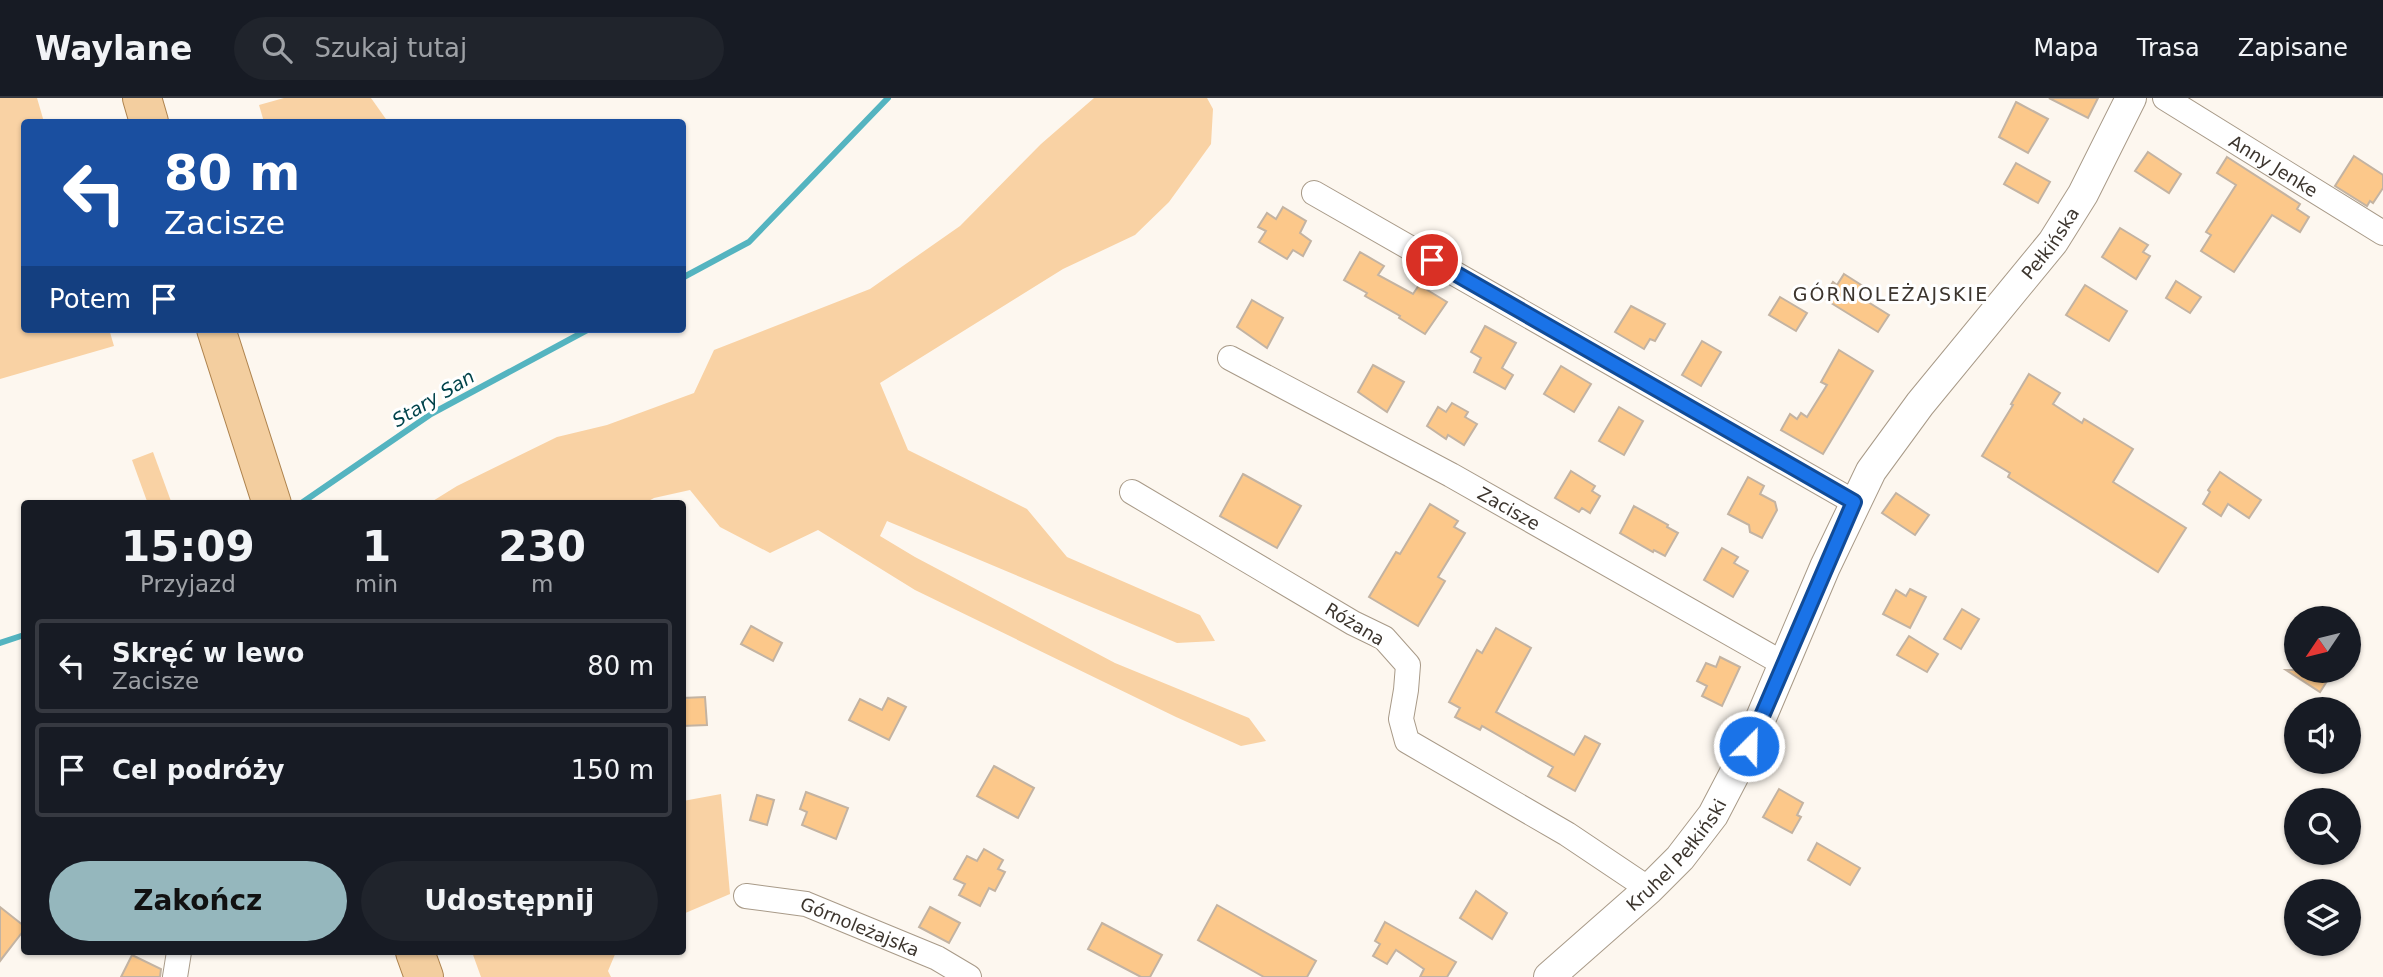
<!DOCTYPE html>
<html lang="pl">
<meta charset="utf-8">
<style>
:root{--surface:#171b24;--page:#20242c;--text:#f1f3f6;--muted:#9ea1a6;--line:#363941;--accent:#95b7bd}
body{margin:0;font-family:"DejaVu Sans",sans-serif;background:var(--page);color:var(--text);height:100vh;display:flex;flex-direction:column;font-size:26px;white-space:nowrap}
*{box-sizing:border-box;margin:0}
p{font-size:23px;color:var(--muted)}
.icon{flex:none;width:38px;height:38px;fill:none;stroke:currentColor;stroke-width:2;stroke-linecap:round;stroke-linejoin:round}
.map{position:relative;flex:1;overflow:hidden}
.side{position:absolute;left:21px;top:402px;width:665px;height:455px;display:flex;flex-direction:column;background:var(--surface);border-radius:7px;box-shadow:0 2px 5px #0004}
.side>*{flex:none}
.top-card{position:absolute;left:21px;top:21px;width:665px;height:214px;border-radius:7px;box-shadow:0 2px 5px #0004;background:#1a4fa0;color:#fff;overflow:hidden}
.needle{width:46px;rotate:235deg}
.controls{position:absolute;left:2284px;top:508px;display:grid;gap:14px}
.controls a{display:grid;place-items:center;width:77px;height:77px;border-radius:50%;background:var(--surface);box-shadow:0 2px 5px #0004;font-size:35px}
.pin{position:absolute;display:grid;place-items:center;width:60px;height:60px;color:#fff;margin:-30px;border:4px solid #fff;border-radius:50%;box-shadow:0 2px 7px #0007}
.me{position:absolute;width:77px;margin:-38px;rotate:23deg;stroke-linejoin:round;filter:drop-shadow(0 0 5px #0008)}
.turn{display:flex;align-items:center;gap:24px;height:147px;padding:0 28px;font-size:32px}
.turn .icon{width:91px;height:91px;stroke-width:2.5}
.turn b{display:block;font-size:49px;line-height:60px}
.then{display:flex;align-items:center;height:66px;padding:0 28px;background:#0003;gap:14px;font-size:26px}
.eta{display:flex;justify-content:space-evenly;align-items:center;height:119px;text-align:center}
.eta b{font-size:42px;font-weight:800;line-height:49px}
.primary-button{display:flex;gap:14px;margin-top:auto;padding:14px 28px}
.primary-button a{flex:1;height:80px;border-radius:42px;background:var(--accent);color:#111;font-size:28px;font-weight:800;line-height:80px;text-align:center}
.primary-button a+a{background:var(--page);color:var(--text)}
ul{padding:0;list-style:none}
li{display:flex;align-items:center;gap:21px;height:94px;margin:0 14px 10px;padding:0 14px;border:4px solid var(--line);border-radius:7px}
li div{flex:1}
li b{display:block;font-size:26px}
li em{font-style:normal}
header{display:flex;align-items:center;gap:42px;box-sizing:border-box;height:98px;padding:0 35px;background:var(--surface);border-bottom:2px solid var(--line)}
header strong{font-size:33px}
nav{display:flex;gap:38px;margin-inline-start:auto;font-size:24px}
.search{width:490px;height:63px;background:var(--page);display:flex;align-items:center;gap:18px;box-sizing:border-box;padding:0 24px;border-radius:38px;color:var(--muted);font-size:26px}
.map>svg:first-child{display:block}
.green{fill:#f9d2a4}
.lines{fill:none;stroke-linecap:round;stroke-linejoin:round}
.stream{stroke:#54b4c0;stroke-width:6}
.building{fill:#fcc88a;stroke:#c3b3a2;stroke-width:2}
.minor-casing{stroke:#a89a88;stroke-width:26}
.tertiary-casing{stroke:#a89a88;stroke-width:32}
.primary-casing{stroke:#ae834e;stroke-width:40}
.minor{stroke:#fff;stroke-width:24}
.tertiary{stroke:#fff;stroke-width:30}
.primary{stroke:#f3ce9f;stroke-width:38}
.route-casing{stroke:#114b97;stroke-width:18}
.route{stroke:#1a73e8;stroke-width:12}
.labels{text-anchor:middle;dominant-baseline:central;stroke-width:6;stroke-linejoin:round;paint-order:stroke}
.street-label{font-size:18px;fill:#3c352e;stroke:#fff}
.neighbourhood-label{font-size:19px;letter-spacing:2px;fill:#3c352e;stroke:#fff}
.water-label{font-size:19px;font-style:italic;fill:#00434b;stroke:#fff}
</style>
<header>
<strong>Waylane</strong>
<div class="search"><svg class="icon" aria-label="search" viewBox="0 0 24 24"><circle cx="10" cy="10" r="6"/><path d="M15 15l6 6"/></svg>Szukaj tutaj</div>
<nav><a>Mapa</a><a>Trasa</a><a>Zapisane</a></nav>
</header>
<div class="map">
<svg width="2383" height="879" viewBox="0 0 2383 879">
<rect width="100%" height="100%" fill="#fdf7ef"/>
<!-- green -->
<g class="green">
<path d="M 0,0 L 37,0 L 44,24 L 24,24 L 24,231 L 109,231 L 114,248 L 0,281 Z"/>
<path d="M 284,0 L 371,0 L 388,24 L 264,24 L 259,7 Z"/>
<path d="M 1094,0 L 1207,0 L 1213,11 L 1211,46 L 1169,104 L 1135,137 L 1063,171 L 880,285 L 908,352 L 1027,411 L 1067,459 L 1200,517 L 1215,543 L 1177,545 L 887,423 L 880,438 L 915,459 L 1115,565 L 1249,620 L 1266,643 L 1241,648 L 1176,619 L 915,492 L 818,432 L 770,455 L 720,429 L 690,392 L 654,400 L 643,406 L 428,406 L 457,388 L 557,339 L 607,327 L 694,295 L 714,252 L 870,191 L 960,128 L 1041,46 Z"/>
<path d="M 153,354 L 172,406 L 148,406 L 132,362 Z"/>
<path d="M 721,696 L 730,796 L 683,816 L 683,703 Z"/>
<path d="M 472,854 L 616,854 L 608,873 L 611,879 L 481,879 Z"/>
</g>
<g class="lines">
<!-- stream -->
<g class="stream">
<path d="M 682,180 L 749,144 L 888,0"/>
<path d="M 300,406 L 431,316 L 589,231"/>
<path d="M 0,545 L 24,537"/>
</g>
</g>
<!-- building -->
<g class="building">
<path d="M 2049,0 L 2098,0 L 2088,20 Z"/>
<path d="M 2016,4 L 2048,21 L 2028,55 L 1999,39 Z"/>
<path d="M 2148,54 L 2181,76 L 2169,95 L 2135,73 Z"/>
<path d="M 2354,58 L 2383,77 L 2383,90 L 2373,105 L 2370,103 L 2367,108 L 2335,88 Z"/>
<path d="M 2227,59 L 2300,106 L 2297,111 L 2309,119 L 2300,134 L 2272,117 L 2234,174 L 2201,153 L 2211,137 L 2206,134 L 2236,87 L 2217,75 Z"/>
<path d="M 2016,65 L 2050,84 L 2038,105 L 2004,86 Z"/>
<path d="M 1283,109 L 1306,123 L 1300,135 L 1311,143 L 1303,158 L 1293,152 L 1287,161 L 1259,144 L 1266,133 L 1258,129 L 1267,115 L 1276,121 Z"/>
<path d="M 2120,130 L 2148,147 L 2143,154 L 2150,158 L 2136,181 L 2102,159 Z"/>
<path d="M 1360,154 L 1384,168 L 1378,177 L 1413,196 L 1419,187 L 1447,204 L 1425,236 L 1399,220 L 1400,218 L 1365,198 L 1367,195 L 1344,182 Z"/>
<path d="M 1844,176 L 1866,190 L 1860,199 L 1889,217 L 1878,234 L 1823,200 L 1833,184 L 1837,187 Z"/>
<path d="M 2176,183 L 2201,199 L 2190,215 L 2166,200 Z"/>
<path d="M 2085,187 L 2127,213 L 2109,243 L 2066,217 Z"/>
<path d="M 1780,199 L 1807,215 L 1796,233 L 1769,217 Z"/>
<path d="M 1252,202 L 1283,220 L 1267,250 L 1237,229 Z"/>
<path d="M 1631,208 L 1665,226 L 1655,243 L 1650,241 L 1644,251 L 1615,234 Z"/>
<path d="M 1485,228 L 1516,245 L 1502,270 L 1513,277 L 1505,291 L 1474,274 L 1481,260 L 1471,254 Z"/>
<path d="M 1702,243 L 1721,254 L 1701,288 L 1682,277 Z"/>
<path d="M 1839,252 L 1873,273 L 1823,356 L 1781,332 L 1790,316 L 1797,321 L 1801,315 L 1807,319 L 1827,287 L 1821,284 Z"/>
<path d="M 1373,267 L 1404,284 L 1387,314 L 1358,294 Z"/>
<path d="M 1561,268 L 1591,286 L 1574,314 L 1544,296 Z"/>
<path d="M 2029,276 L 2060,295 L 2053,306 L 2082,325 L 2084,321 L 2133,351 L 2113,384 L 2186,430 L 2158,474 L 2008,379 L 2010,375 L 1982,358 L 2013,307 L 2011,306 Z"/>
<path d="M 1452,305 L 1468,314 L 1465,319 L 1477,326 L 1464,347 L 1448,337 L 1446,341 L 1427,328 L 1438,309 L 1446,314 Z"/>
<path d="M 1619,309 L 1643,323 L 1624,357 L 1599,343 Z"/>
<path d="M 1571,373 L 1595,388 L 1592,393 L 1600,398 L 1590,415 L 1582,410 L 1579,414 L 1555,400 Z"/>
<path d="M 2220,374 L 2261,402 L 2249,420 L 2228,406 L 2221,418 L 2203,406 L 2210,394 L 2208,392 Z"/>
<path d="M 1243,376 L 1301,408 L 1277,450 L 1220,418 Z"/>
<path d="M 1748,379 L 1764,388 L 1760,396 L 1775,404 L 1777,412 L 1762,440 L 1750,434 L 1749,427 L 1728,416 Z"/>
<path d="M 1896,395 L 1929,417 L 1915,437 L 1882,415 Z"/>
<path d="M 1430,406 L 1458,423 L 1454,429 L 1465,435 L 1438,479 L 1445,483 L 1418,528 L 1369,499 L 1396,454 L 1400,456 Z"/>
<path d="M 1634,408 L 1668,427 L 1667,429 L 1678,435 L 1665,458 L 1654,452 L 1653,454 L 1620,435 Z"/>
<path d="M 1722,450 L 1738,459 L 1734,465 L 1748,473 L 1733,499 L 1704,482 Z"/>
<path d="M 1910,491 L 1926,499 L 1910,530 L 1883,516 L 1896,492 L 1906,498 Z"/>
<path d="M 1962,511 L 1979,521 L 1961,551 L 1944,541 Z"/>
<path d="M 751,528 L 782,545 L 773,563 L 741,546 Z"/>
<path d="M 1496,530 L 1531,550 L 1496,614 L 1574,657 L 1585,638 L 1600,646 L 1575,693 L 1548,678 L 1553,669 L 1482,628 L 1480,632 L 1455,619 L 1460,610 L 1449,604 L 1477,552 L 1482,555 Z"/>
<path d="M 1909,538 L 1938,556 L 1927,574 L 1897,557 Z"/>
<path d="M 1720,559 L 1740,569 L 1722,608 L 1702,598 L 1707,588 L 1697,583 L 1706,565 L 1716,569 Z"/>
<path d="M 2286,572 L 2317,572 L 2329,580 L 2320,594 Z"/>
<path d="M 705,599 L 707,627 L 682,628 L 682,600 Z"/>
<path d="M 888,600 L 906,609 L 889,642 L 849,622 L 860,601 L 882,612 Z"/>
<path d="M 994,668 L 1034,690 L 1018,720 L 977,698 Z"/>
<path d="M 1779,691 L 1803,705 L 1797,717 L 1801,719 L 1792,735 L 1763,719 Z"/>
<path d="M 806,694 L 848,710 L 836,741 L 802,727 L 807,714 L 800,711 Z"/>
<path d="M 757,697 L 774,702 L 767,727 L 750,722 Z"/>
<path d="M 1817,745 L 1860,770 L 1850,787 L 1808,762 Z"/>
<path d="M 984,751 L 1003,762 L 998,771 L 1005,774 L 995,793 L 989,790 L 980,808 L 959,797 L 965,786 L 954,781 L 967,758 L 977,763 Z"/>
<path d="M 1476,793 L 1507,815 L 1492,841 L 1460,820 Z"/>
<path d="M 1217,807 L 1316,863 L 1307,879 L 1264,879 L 1198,842 Z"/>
<path d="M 0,809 L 24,828 L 24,832 L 0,863 Z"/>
<path d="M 930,809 L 960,825 L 949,845 L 919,829 Z"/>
<path d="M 1385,824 L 1456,864 L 1447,879 L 1420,879 L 1424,871 L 1396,852 L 1387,866 L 1373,858 L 1380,846 L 1375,843 Z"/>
<path d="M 1102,825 L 1162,857 L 1150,879 L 1141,879 L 1088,851 Z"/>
<path d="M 132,857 L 161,871 L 160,879 L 121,879 Z"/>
</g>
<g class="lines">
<defs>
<g id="minor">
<path id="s1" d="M 2165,0 L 2383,135"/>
<path d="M 1314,95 L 1854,404"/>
<path id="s2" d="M 1230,260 L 1451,377 L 1784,566"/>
<path d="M 1132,394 L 1353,525 L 1384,540 L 1408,567 L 1406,592 L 1401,621 L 1407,643 L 1567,736 L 1649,791"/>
<path id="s3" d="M 746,798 L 806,806 L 937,860 L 969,879"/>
<path d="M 175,879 L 179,854"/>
</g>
<g id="tertiary">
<path id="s4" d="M 1549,879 L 1649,791 L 1680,760 L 1713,717 L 1749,648 L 1825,469 L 1871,373 L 1920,306 L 2053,144 L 2083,96 L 2131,0"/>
</g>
<g id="primary">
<path d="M 142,0 L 149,24"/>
<path d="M 216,231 L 272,406"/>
<path d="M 415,854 L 424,879"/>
</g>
</defs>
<!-- minor casing -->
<use href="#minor" class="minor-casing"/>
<!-- tertiary casing -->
<use href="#tertiary" class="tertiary-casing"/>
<!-- primary casing -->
<use href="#primary" class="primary-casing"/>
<!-- minor -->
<use href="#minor" class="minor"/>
<!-- tertiary -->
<use href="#tertiary" class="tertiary"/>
<!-- primary -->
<use href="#primary" class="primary"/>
</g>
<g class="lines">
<defs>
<path id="route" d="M 1432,162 L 1854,404 L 1749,648"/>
</defs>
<!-- route casing -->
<use href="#route" class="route-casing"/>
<!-- route -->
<use href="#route" class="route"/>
</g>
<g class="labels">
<!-- street labels -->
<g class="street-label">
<text stroke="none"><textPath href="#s1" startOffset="128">Anny Jenke</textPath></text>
<text stroke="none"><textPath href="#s4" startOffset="900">Pełkińska</textPath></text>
<text stroke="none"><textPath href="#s2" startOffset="317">Zacisze</textPath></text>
<text transform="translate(1355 526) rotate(31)">Różana</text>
<text stroke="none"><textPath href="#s4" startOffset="177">Kruhel Pełkiński</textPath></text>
<text stroke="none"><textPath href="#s3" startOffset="119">Górnoleżajska</textPath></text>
</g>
<!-- neighbourhood labels -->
<g class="neighbourhood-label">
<text x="1891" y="196">GÓRNOLEŻAJSKIE</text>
</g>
<!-- water labels -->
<g class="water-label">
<text transform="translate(433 300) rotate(-31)">Stary San</text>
</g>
</g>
</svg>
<div class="controls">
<a><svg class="needle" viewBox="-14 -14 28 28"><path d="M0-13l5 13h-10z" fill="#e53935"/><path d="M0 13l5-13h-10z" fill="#9ea1a6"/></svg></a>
<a><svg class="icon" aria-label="sound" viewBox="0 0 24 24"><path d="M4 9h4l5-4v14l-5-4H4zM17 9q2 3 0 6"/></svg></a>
<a><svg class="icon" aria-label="search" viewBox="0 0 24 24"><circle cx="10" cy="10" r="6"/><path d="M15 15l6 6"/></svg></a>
<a><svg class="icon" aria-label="layers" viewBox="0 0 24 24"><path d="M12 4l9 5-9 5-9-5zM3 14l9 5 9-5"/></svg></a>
</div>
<div class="pin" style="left:1432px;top:162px;background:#d93025"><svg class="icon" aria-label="arrive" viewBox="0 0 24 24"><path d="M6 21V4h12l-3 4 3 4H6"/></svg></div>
<svg class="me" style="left:1749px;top:648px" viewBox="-20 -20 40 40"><circle r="17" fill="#1a73e8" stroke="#fff" stroke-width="3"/><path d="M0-11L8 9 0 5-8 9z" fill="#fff"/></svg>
<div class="top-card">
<div class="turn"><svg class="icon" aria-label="left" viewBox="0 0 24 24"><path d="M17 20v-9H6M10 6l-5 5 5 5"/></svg><div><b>80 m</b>Zacisze</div></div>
<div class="then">Potem<svg class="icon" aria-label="arrive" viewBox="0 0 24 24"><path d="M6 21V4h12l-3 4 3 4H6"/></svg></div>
</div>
<section class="side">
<div class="eta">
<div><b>15:09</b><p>Przyjazd</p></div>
<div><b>1</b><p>min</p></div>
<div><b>230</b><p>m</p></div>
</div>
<ul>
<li><svg class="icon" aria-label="left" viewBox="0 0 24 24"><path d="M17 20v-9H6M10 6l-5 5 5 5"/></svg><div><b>Skręć w lewo</b><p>Zacisze</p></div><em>80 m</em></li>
<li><svg class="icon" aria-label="arrive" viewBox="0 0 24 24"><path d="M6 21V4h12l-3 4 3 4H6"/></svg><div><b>Cel podróży</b></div><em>150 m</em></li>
</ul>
<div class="primary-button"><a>Zakończ</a><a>Udostępnij</a></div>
</section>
</div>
